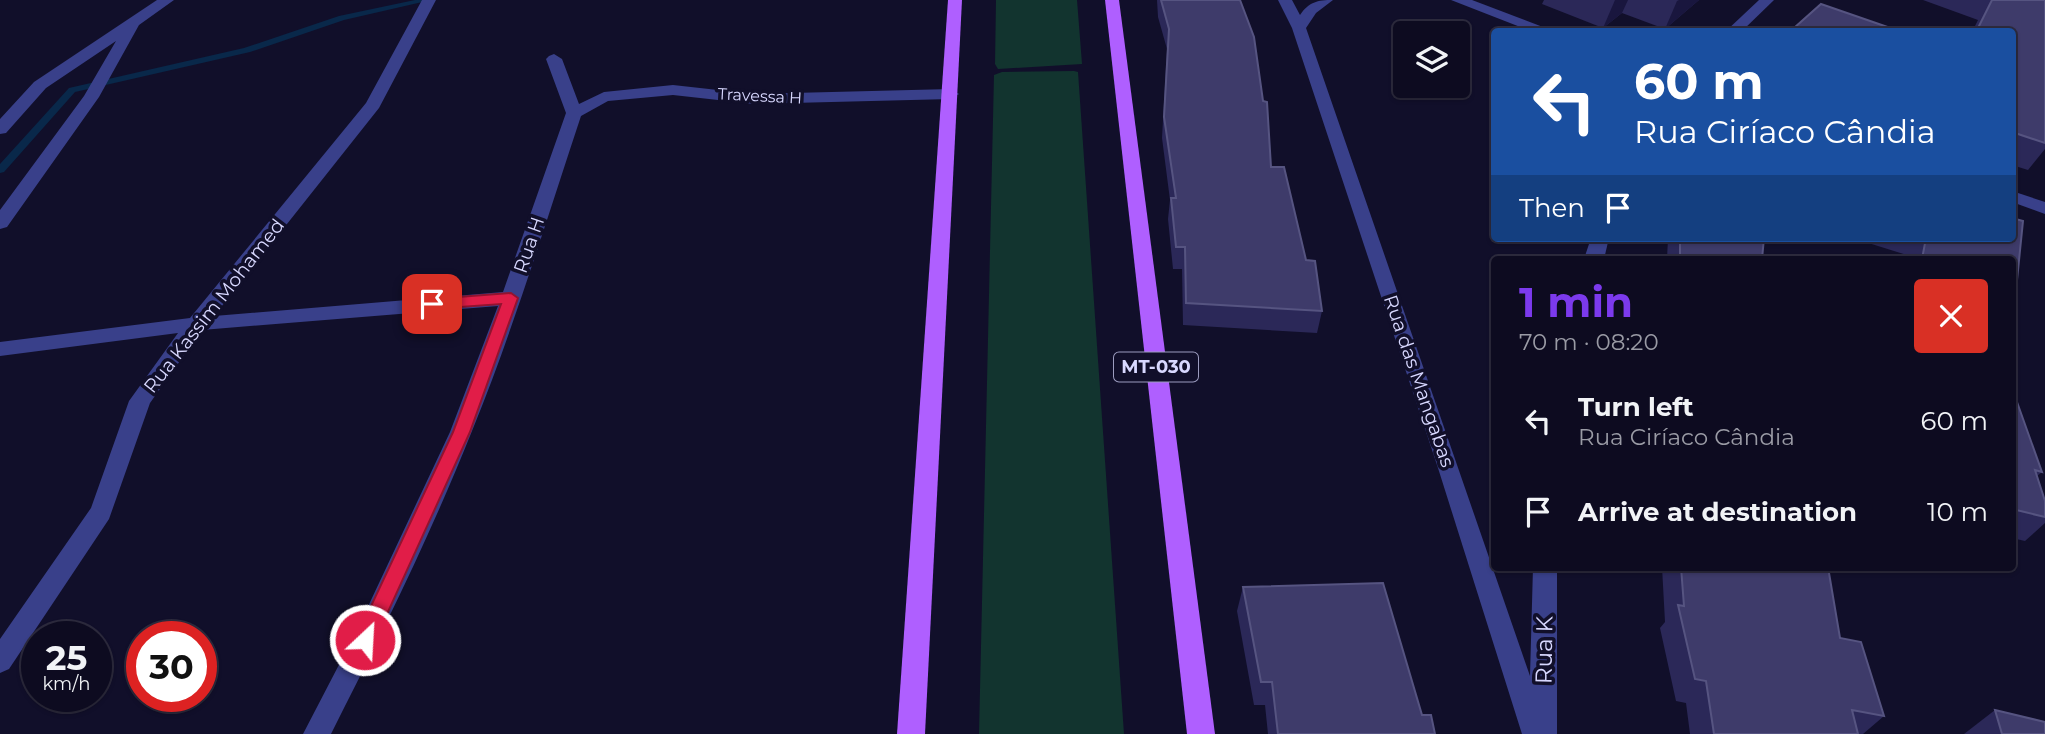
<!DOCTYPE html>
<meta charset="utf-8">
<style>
:root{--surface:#0d0b20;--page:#1b192d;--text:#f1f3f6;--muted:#9a9ba5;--line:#2d2b3e;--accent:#7c3aed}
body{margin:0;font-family:Montserrat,sans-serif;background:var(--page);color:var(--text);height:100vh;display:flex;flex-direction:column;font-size:26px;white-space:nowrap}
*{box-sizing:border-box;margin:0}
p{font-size:23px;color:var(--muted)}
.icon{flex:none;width:38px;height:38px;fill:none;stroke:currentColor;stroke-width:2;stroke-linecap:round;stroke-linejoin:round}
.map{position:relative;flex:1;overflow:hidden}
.panel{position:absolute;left:1491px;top:256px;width:525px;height:315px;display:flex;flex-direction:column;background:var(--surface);border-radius:7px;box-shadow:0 2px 5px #0004,0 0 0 2px var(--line)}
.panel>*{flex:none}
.guide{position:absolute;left:1491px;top:28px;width:525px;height:214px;border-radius:7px;box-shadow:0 2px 5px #0004,0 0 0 2px var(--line);background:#1a4fa0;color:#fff;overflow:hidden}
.buttons{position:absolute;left:1393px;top:21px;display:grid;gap:14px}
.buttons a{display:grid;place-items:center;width:77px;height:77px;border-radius:7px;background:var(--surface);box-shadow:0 2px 5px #0004,0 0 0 2px var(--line);font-size:35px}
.speed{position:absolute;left:21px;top:621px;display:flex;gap:14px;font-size:35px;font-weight:700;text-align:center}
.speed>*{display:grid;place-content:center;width:91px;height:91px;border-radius:50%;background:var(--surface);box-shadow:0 2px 5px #0004,0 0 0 2px var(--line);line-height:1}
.speed small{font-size:18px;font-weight:400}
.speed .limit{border:10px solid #d22;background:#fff;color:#111}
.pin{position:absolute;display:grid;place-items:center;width:60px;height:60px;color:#fff;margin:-30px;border-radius:14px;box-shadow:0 4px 10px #0006}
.me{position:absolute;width:77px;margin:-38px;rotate:25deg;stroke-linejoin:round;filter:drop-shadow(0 0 5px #0008)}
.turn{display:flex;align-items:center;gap:24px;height:147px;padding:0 28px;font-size:32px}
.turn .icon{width:91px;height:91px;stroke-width:2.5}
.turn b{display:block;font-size:49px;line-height:60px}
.then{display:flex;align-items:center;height:66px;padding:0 28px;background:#0003;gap:14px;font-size:26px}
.round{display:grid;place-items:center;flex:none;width:74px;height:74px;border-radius:7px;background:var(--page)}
.summary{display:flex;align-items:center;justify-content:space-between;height:119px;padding:0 28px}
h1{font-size:42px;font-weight:700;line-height:52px;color:var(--accent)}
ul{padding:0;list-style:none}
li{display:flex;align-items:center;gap:21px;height:91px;padding:0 28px}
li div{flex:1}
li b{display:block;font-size:26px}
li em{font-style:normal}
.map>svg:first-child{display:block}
.green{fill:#12342f}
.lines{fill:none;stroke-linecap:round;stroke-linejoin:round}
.stream{fill:#09284a;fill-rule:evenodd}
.minor{fill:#39408a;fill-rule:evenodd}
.major{fill:#af5fff;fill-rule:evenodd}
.wall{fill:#2b2858}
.shaded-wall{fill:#19163e}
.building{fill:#3e3b6a;stroke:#565481;stroke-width:2}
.route{fill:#e11d48;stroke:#92132f;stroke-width:2}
.labels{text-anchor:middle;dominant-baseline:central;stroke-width:7;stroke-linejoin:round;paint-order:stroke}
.far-street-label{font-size:16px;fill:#d8d8ff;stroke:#110f2a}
.shield{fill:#110f2a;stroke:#9c9cbf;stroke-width:2}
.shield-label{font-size:18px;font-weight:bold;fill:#d8d8ff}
.street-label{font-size:19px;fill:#d8d8ff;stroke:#110f2a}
.near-street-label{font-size:23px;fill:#d8d8ff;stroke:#110f2a}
</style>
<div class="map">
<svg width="2045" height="734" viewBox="0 0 2045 734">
<rect width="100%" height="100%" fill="#110f2a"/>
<!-- green -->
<g class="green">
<path d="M 996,0 L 1077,0 L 1082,64 L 998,69 L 995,64 Z"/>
<path d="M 1074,71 L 1078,72 L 1124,734 L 979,734 L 994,75 L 1002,72 Z"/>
</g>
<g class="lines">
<!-- stream -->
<path class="stream" d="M 415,0 L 431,0 L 344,20 L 250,52 L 75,92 L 4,172 L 0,173 L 0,164 L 69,88 L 244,48 L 339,16 Z"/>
<!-- minor -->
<g class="minor">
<path d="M 157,0 L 174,0 L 139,25 L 99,97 L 7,227 L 0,229 L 0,210 L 84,96 L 116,41 L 46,88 L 6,133 L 0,134 L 0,119 L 34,82 Z"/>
<path d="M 422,0 L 436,0 L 379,108 L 214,316 L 503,292 L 566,113 L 546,59 L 549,56 L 554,54 L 562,59 L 579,104 L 604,92 L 673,85 L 754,94 L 951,89 L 959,94 L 951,99 L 754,104 L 673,95 L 608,101 L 581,116 C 546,221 514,328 472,431 C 431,534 381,635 331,734 L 303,734 L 356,632 L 450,432 L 498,306 L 202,330 L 150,403 L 109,519 L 9,669 L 0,673 L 0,639 L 91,508 L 129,401 L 178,333 L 0,356 L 0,342 L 190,318 L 366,103 Z"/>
<path d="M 1278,0 L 1292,0 L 1300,15 C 1309,2 1317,0 1333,0 L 1316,13 L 1306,28 L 1530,676 L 1533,567 L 1557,567 L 1557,734 L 1522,734 L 1438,468 L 1292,28 Z"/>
<path d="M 1451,0 L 1472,0 L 1556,32 L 1533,32 Z"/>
<path d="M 1759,0 L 1774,0 L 1741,32 L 1725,32 Z"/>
<path d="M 2012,191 L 2045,202 L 2045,214 L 2012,202 Z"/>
<path d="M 1591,238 L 1609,238 L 1604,259 L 1584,259 Z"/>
</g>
<!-- major -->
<g class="major">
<path d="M 948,0 L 962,0 L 925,734 L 897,734 Z"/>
<path d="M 1105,0 L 1119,0 L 1215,734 L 1187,734 Z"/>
</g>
</g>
<!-- wall -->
<g class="wall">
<path d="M 1157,0 L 1240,0 L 1271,167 L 1306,260 L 1322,311 L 1317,333 L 1183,325 L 1182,269 L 1173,269 L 1168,219 L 1170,200 L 1162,138 L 1167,49 L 1158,17 Z"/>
<path d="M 1544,0 L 1699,0 L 1665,29 L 1622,13 L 1603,28 L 1542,4 Z"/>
<path d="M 1923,0 L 2045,0 L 2045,149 L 2028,170 L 2012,165 L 2012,32 L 1972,32 L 1978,20 Z"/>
<path d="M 1668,238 L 1764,238 L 1762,259 L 1667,259 Z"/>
<path d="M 1862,238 L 2012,238 L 2017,280 L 2012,286 L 2012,259 L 1909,259 L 1910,256 L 1862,241 Z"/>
<path d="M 2012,388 L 2042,472 L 2037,476 L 2045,501 L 2045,523 L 2025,541 L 2012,538 Z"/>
<path d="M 1662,567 L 1828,567 L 1840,638 L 1884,716 L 1863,734 L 1690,734 L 1686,703 L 1676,701 L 1660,628 L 1665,622 Z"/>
<path d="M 1243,587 L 1422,715 L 1435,734 L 1268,734 L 1265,705 L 1254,705 L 1237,611 Z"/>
<path d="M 1995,710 L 2045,734 L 1964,734 Z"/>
</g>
<!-- shaded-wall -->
<g class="shaded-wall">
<path d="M 1615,0 L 1628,0 L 1622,13 L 1603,28 Z"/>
<path d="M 1679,0 L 1699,0 L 1665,29 L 1677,1 Z"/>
</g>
<!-- building -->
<g class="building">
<path d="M 1161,0 L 1240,0 L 1254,37 L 1263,101 L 1267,102 L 1271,167 L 1284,167 L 1306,260 L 1315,261 L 1322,311 L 1186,303 L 1185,247 L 1176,247 L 1171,198 L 1176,198 L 1164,117 L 1169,29 Z"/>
<path d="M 1992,0 L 2045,0 L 2045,143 L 2012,132 L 2012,32 L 1976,32 Z"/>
<path d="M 1821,4 L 1902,32 L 1803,32 L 1794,28 Z"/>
<path d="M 2012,218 L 2023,221 L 2017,280 L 2012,279 L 2012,259 L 1922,259 L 1926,238 L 2012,238 Z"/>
<path d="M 1680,238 L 1764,238 L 1762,259 L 1680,259 Z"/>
<path d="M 2012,388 L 2042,472 L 2035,470 L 2045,501 L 2045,517 L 2012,509 Z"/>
<path d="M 1681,567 L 1828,567 L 1840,638 L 1861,642 L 1884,716 L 1852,710 L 1858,734 L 1714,734 L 1706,681 L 1695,679 L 1678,605 L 1684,606 Z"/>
<path d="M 1383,583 L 1422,715 L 1431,715 L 1435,734 L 1278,734 L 1272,682 L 1261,682 L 1243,587 Z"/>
<path d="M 1995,710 L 2045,722 L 2045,734 L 2002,734 Z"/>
</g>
<!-- route -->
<path class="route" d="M 511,293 L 518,298 L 470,432 L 372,647 L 365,649 L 358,647 L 355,640 L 453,432 L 501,304 L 432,309 L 425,304 L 432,299 Z"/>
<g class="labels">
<!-- far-street labels -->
<g class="far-street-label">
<text transform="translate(760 96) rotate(3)">Travessa H</text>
</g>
<!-- shield labels -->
<rect class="shield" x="1114" y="352.5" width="84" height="29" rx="5"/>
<g class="shield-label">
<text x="1156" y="367">MT-030</text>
</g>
<!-- street labels -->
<g class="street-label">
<text transform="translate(529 245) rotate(-71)">Rua H</text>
<text transform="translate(214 306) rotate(-52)">Rua Kassim Mohamed</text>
<text transform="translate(1419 381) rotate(71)">Rua das Mangabas</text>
</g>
<!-- near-street labels -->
<g class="near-street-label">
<text transform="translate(1544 650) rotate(-89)">Rua K</text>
</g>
</g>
</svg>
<div class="buttons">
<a><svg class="icon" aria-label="layers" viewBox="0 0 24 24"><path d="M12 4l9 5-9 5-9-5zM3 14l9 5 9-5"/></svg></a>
</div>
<div class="speed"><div>25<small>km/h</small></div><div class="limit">30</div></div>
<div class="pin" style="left:432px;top:304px;background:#d93025"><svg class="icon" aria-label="arrive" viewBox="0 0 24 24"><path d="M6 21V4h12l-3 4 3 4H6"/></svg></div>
<svg class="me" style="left:365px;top:640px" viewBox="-20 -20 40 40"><circle r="17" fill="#e11d48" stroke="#fff" stroke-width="3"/><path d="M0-11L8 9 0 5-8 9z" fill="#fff"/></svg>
<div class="guide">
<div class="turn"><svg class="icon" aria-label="left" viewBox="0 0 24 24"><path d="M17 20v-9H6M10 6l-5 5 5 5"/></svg><div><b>60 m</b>Rua Ciríaco Cândia</div></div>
<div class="then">Then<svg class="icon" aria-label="arrive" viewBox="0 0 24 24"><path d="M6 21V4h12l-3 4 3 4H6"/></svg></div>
</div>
<section class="panel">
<div class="summary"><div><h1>1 min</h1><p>70 m · 08:20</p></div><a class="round" style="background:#d93025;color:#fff"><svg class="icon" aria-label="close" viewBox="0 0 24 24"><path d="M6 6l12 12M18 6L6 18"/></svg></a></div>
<ul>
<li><svg class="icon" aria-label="left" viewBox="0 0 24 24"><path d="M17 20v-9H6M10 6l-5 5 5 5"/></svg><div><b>Turn left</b><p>Rua Ciríaco Cândia</p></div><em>60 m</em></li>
<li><svg class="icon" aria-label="arrive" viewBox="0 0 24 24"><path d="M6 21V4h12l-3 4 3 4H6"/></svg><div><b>Arrive at destination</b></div><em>10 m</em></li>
</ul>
</section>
</div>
